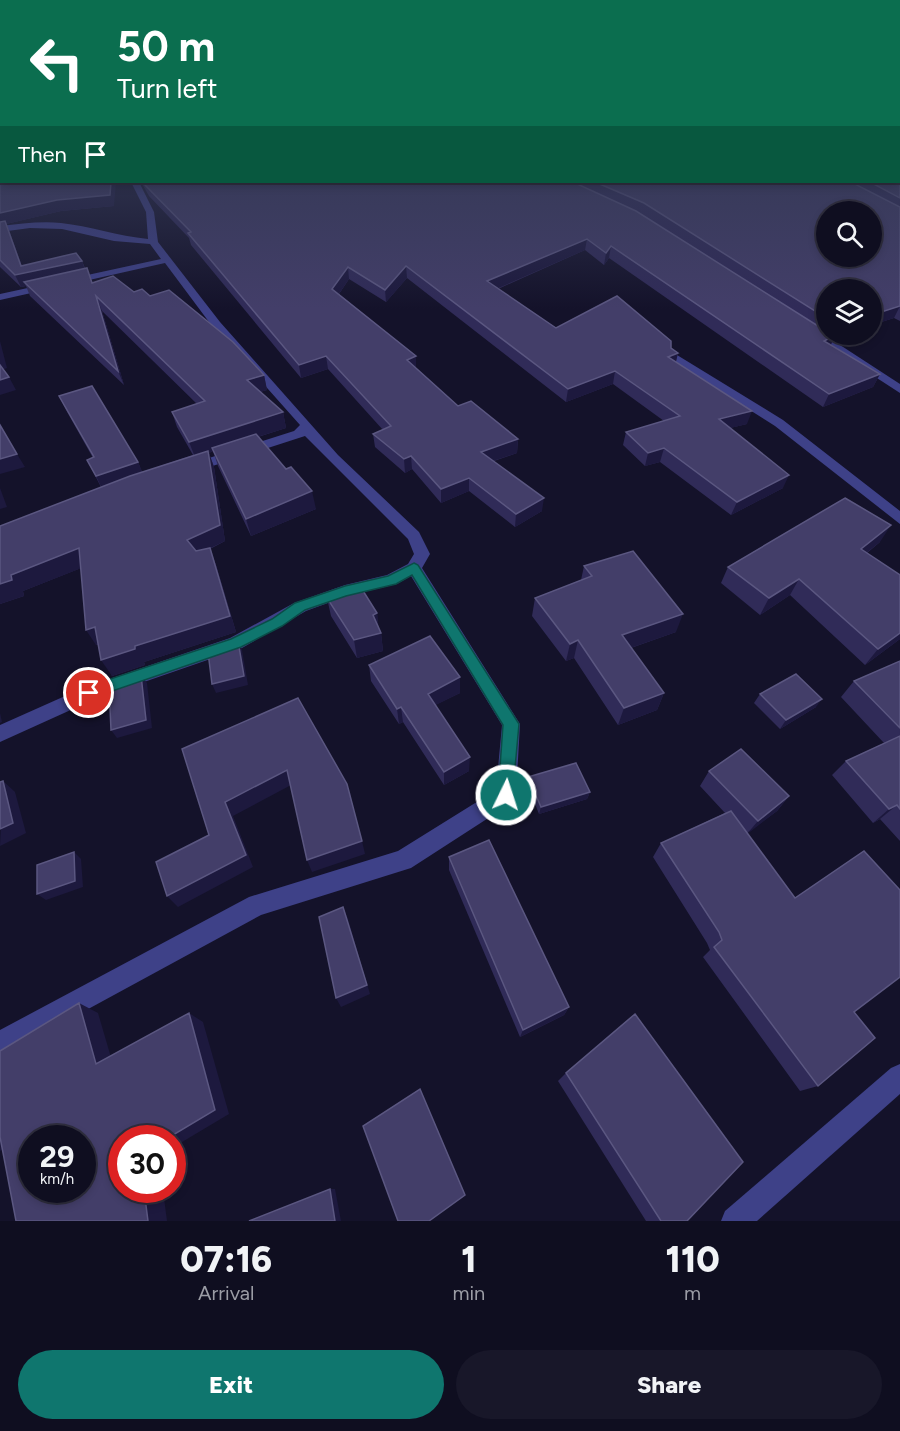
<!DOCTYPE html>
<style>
:root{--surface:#0f0e20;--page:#181729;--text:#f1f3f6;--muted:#9b9ca5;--line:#2f2e3e;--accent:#0f766e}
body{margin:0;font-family:Figtree,sans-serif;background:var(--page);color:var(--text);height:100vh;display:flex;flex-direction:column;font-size:22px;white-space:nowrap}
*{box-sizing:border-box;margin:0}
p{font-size:20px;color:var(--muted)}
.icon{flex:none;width:33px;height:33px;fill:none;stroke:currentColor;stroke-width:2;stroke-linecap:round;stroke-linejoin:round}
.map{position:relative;height:1221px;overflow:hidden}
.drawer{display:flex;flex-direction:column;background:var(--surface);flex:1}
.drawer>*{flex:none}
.hud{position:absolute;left:0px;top:0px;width:900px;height:183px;box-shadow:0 3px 9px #0003,0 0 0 2px var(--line);background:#0b6e4f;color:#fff;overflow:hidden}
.tools{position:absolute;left:816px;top:201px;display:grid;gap:12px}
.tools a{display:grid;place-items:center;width:66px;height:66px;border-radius:50%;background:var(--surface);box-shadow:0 3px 9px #0003,0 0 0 2px var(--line);font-size:30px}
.speed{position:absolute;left:18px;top:1125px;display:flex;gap:12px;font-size:30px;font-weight:700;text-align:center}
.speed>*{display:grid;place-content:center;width:78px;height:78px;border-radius:50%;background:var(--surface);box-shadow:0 3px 9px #0003,0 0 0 2px var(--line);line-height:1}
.speed small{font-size:15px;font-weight:400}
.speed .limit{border:9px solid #d22;background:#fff;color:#111}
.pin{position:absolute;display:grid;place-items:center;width:51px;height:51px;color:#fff;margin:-26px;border:3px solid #fff;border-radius:50%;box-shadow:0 2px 6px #0007}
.me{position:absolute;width:66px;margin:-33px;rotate:4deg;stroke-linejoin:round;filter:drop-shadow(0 0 4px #0008)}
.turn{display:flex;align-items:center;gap:21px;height:126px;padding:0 18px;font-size:27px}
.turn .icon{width:78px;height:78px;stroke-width:2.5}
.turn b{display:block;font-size:42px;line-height:51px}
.then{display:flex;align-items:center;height:57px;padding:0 18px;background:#0003;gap:12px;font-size:22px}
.eta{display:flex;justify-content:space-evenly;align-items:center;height:102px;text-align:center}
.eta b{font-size:36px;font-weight:800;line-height:42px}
.cta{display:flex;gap:12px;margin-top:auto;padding:12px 18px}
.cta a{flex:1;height:69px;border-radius:36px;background:var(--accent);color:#fff;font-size:24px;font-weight:800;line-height:69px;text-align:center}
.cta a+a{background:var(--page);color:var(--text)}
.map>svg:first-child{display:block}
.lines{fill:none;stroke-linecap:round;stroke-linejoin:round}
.minor{fill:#3e4188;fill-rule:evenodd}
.wall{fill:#302b58}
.shaded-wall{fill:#1d193e}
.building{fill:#433e69;stroke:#5b5781;stroke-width:1.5;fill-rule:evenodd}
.route{fill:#0f766e;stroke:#0a4d48;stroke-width:1.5}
</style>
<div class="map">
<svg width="900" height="1221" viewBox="0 0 900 1221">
<rect width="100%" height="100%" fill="#14122a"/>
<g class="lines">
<!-- minor -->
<g class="minor">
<path d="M 131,182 L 139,182 L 154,212 L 158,242 L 220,322 L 338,455 L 419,532 L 430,554 L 422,568 L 520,724 L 516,795 L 513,802 L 411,868 L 261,915 L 0,1057 L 0,1030 L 249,897 L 398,851 L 496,790 L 502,725 L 411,576 L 397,584 L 347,596 L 306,611 L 242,648 L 95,699 L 0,742 L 0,725 L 83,688 L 230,638 L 294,603 L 345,585 L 387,575 L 408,564 L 414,554 L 408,539 L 305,436 L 197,471 L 187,471 L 187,465 L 294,431 L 300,425 L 212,326 L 165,263 L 0,300 L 0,294 L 161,259 L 150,244 L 114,241 L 62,229 L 30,228 L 0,232 L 0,226 C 20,224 40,221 61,223 C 89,226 118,236 148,239 L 146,212 Z"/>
<path d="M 809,330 L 817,330 L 900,384 L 900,393 L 809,334 Z"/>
<path d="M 669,355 L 677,355 L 783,420 L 900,511 L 900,524 L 775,426 L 669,359 Z"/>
<path d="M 900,1064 L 900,1094 L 757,1221 L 721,1221 L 725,1211 L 891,1068 Z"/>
</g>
</g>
<!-- wall -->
<g class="wall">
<path d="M 0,138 L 114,206 L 61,211 L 6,224 L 10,233 L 22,266 L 82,261 L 85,268 L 93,283 L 150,296 L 264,375 L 267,390 L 260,392 L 283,412 L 286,428 L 258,437 L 316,509 L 251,536 L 218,466 L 213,451 L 209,453 L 214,467 L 225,541 L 210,549 L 216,565 L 236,632 L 144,662 L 145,665 L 112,676 L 98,645 L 96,645 L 81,568 L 23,591 L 24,596 L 0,604 L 0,526 L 101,487 L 87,460 L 93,458 L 66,410 L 59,396 L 138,462 L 142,472 L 193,455 L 177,427 L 172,412 L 197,404 L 102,311 L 124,385 L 30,296 L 26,286 L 21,287 L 0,267 Z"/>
<path d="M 900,138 L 900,321 L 894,318 L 872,325 L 872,290 L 826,290 L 826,334 L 843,334 L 834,337 L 831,345 L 880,374 L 873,387 L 823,407 L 609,258 L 604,265 L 585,250 L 498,289 L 556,328 L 671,348 L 678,353 L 676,362 L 747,424 L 730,428 L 783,488 L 731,515 L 660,462 L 645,466 L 623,445 L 626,432 L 664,421 L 613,384 L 566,402 L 407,278 L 386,302 L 349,279 L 339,294 L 416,356 L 416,368 L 458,406 L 518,439 L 517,453 L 494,461 L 542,511 L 515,527 L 469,491 L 441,503 L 412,469 L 405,473 L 375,447 L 373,434 L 383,430 L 328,369 L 301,378 L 191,245 L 189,238 L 149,196 L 141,182 L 898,182 Z"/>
<path d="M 880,542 L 867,553 L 900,639 L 865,665 L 790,595 L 760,615 L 721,583 L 728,567 Z"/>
<path d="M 584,566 L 676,632 L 631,648 L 664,693 L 657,710 L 618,725 L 574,658 L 566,661 L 532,616 L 535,598 L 581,580 Z"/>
<path d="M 327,598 L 377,613 L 378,627 L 381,633 L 383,651 L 357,658 L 331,616 Z"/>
<path d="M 900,661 L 900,841 L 880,819 L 873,823 L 832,775 L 846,761 L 884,743 L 841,697 L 854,681 Z"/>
<path d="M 369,665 L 460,693 L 435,705 L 469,771 L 444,785 L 403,722 L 399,724 L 371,681 Z"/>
<path d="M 760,694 L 816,707 L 780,729 L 754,703 Z"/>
<path d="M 709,771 L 789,796 L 777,811 L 747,833 L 854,1012 L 818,1086 L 800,1091 L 703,957 L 710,950 L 707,943 L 653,857 L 661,843 L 725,813 L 700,786 Z"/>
<path d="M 528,777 L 590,792 L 587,799 L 539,814 L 527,784 Z"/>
<path d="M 449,857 L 569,1007 L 564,1015 L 520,1037 L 449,870 Z"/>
<path d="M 566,1073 L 687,1221 L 646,1221 L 558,1081 Z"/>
</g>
<!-- shaded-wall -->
<g class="shaded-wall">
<path d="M 111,182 L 116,182 L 114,206 L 61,211 L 6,224 L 10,233 L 24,273 L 82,261 L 86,273 L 24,282 L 26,286 L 21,287 L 15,275 L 0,225 L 0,213 Z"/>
<path d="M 587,239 L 585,250 L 487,293 L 487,281 Z"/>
<path d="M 611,246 L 609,258 L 604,265 L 606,253 Z"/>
<path d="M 406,266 L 407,278 L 386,302 L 385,290 Z"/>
<path d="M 348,267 L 349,279 L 334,301 L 332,289 Z"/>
<path d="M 96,296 L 102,311 L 124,385 L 118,371 Z"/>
<path d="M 900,306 L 894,318 L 872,325 L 872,315 Z"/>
<path d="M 834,334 L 843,334 L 834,337 L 829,349 L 824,341 L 833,337 Z"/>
<path d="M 0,341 L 7,368 L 2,370 L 0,367 Z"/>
<path d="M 678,353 L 675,365 L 668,357 Z"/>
<path d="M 326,356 L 328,369 L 301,378 L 299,365 Z"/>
<path d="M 416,356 L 416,369 L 407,360 Z"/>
<path d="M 615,371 L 613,384 L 566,402 L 568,389 Z"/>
<path d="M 880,374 L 873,387 L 823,407 L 829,394 Z"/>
<path d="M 264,375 L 267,390 L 251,395 L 247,380 Z"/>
<path d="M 9,377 L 16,390 L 0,395 L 0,380 Z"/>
<path d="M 752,411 L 747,424 L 714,432 L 719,419 Z"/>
<path d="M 283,412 L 286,428 L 213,451 L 212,448 L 213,451 L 209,453 L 214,467 L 225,541 L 194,556 L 187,540 L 195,457 L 189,442 Z"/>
<path d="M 518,439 L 517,453 L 481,465 L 481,452 Z"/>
<path d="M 664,448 L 660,462 L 645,466 L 648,453 Z"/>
<path d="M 17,454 L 25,467 L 0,474 L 0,459 Z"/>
<path d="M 411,456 L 412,469 L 405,473 L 404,459 Z"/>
<path d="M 138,462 L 144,476 L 103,491 L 96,476 Z"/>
<path d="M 789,475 L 783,488 L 731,515 L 737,502 Z"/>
<path d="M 469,478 L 469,491 L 441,503 L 441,489 Z"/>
<path d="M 0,488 L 7,507 L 0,509 Z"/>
<path d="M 312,491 L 316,509 L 251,536 L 246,519 Z"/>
<path d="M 544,498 L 542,511 L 515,527 L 516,514 Z"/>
<path d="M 891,525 L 880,542 L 850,566 L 861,549 Z"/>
<path d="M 79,548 L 89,565 L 23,591 L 24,596 L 0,604 L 0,584 L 11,575 Z"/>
<path d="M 210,549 L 216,565 L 236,632 L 144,662 L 145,665 L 112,676 L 101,660 L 135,646 Z"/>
<path d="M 799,579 L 790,595 L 760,615 L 769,598 Z"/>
<path d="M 377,613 L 379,631 L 373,615 Z"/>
<path d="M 683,614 L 676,632 L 616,653 L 622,635 Z"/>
<path d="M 95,627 L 105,643 L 96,645 L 86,630 Z"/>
<path d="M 381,633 L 383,651 L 357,658 L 354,640 Z"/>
<path d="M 900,633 L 900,639 L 865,665 L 878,649 Z"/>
<path d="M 578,640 L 574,658 L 566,661 L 570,644 Z"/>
<path d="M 238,641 L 242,650 L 248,685 L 216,693 L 212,684 Z"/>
<path d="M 141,675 L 147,683 L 152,728 L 117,738 L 111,730 Z"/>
<path d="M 460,677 L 460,693 L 428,709 L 428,694 Z"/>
<path d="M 664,693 L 657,710 L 618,725 L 624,708 Z"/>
<path d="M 822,699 L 816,707 L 780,729 L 786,720 Z"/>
<path d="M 401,707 L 403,722 L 399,724 L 397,709 Z"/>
<path d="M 0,713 L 2,722 L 0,723 Z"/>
<path d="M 470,757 L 469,771 L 444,785 L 444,772 Z"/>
<path d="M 287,770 L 293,784 L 233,816 L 253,867 L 178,907 L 167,896 L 246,855 L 225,802 Z"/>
<path d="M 3,781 L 15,792 L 26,833 L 0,846 Z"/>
<path d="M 590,792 L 587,799 L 539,814 L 541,807 Z"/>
<path d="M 789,796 L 777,811 L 746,835 L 758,821 Z"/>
<path d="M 897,805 L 880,819 L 873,823 L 889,809 Z"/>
<path d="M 362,841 L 365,854 L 312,872 L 307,860 Z"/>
<path d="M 74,852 L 81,859 L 83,887 L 46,900 L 37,894 Z"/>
<path d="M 343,907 L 348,919 L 370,994 L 341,1007 L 336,998 Z"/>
<path d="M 79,1003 L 98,1013 L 115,1071 L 96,1064 Z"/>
<path d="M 569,1007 L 564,1015 L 520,1037 L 523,1030 Z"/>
<path d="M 189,1013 L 203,1022 L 229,1114 L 172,1148 L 172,1138 L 168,1138 Z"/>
<path d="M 0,1132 L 25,1135 L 0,1151 Z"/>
<path d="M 330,1189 L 335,1189 L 341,1221 L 335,1221 Z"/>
<path d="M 144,1190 L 163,1190 L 167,1221 L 148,1221 Z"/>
</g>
<!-- building -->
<g class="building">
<path d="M 0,138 L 2,138 L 2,182 L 111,182 L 110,195 L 57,200 L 0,213 Z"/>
<path d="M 898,138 L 900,138 L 900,198 L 870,182 L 898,182 Z"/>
<path d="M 143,182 L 573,182 L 636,211 L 826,331 L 826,334 L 831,334 L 834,336 L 824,341 L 880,374 L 829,394 L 611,246 L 606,253 L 587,239 L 487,281 L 556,328 L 617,296 L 671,341 L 671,348 L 678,353 L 668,357 L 752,411 L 719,419 L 789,475 L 737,502 L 664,448 L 648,453 L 626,432 L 680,416 L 615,371 L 568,389 L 406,266 L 385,290 L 348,267 L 332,289 L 416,356 L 407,360 L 458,406 L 471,401 L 518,439 L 481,452 L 544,498 L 516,514 L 469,478 L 441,489 L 411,456 L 404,459 L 373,434 L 391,426 L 326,356 L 299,365 L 188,233 L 191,232 L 145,185 Z"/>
<path d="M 595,182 L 851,182 L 900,207 L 900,306 L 872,315 L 872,290 L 826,290 L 826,318 L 644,203 ZM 826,212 L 872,212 L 872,256 L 826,256 Z"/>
<path d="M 5,221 L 21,266 L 76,253 L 82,261 L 15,275 L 0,260 L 0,222 Z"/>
<path d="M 87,268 L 92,283 L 113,276 L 134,292 L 142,289 L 150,296 L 169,290 L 233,342 L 264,375 L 247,380 L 283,412 L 189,442 L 172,412 L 205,401 L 96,296 L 118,371 L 24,282 Z"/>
<path d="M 0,365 L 9,377 L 0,380 Z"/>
<path d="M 92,386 L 138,462 L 96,476 L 87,460 L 94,457 L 59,396 Z"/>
<path d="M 0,425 L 17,454 L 0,459 Z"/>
<path d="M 256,434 L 286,469 L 291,467 L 312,491 L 246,519 L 212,448 Z"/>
<path d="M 208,451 L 220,525 L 187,540 L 196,551 L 210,548 L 230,616 L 135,646 L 135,649 L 101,660 L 95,627 L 86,630 L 79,548 L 11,575 L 12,580 L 0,584 L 0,526 L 130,476 Z"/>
<path d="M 845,498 L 891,525 L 861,549 L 900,575 L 900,633 L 878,649 L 799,579 L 769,598 L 728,567 Z"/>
<path d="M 633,551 L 683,614 L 622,635 L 664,693 L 624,708 L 578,640 L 570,644 L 535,598 L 592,576 L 584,566 Z"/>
<path d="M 360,586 L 377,613 L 373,615 L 381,633 L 354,640 L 327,598 Z"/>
<path d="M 430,636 L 460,677 L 428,694 L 470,757 L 444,772 L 401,707 L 397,709 L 369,665 Z"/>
<path d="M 238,641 L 244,676 L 212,684 L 208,652 Z"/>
<path d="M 900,661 L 900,728 L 854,681 Z"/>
<path d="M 796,674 L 822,699 L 786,720 L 760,694 Z"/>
<path d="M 141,675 L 146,720 L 111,730 L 109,686 Z"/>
<path d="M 298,698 L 347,784 L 362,841 L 307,860 L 287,770 L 225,802 L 246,855 L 167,896 L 156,862 L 209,835 L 182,749 Z"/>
<path d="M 900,736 L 900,809 L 897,805 L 889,809 L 846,761 Z"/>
<path d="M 741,749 L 789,796 L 758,821 L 709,771 Z"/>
<path d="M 576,763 L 590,792 L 541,807 L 528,777 Z"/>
<path d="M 3,781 L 13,823 L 0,829 L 0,782 Z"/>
<path d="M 731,811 L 795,898 L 864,851 L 900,890 L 900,977 L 854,1012 L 875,1038 L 818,1086 L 714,947 L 722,940 L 719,932 L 661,843 Z"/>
<path d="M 489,840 L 569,1007 L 523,1030 L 449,857 Z"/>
<path d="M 74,852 L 75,881 L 37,894 L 37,865 Z"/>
<path d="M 343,907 L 367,985 L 336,998 L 319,917 Z"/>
<path d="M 79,1003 L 96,1064 L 189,1013 L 215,1110 L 168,1138 L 122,1138 L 122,1190 L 144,1190 L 148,1221 L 16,1221 L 0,1137 L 0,1051 ZM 32,1138 L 82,1138 L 82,1190 L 32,1190 Z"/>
<path d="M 635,1014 L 743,1162 L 687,1221 L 661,1221 L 566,1073 Z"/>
<path d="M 420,1089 L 465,1195 L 429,1221 L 398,1221 L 363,1126 Z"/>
<path d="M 330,1189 L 335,1221 L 249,1221 Z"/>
</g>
<!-- sky -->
<linearGradient id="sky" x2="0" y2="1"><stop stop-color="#0b0a17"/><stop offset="0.45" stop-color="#343955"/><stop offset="1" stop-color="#343955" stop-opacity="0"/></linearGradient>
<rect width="900" height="309" fill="url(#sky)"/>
<!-- route -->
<path class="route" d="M 414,563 L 418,565 L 519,724 L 512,801 L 506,803 L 500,801 L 498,795 L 503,725 L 412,575 L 396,584 L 346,596 L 305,610 L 282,626 L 241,647 L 89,699 L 81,693 L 83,688 L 231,639 L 272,619 L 295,603 L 345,586 L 388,576 Z"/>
</svg>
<div class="tools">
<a><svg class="icon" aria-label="search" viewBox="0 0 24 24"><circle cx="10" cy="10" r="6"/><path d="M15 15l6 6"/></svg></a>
<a><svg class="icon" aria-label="layers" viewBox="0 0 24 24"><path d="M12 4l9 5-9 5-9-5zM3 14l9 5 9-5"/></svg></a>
</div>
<div class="speed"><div>29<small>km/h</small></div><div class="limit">30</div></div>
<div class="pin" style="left:89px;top:693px;background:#d93025"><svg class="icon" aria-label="arrive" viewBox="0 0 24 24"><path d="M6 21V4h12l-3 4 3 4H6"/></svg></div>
<svg class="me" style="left:506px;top:795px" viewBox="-20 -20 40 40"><circle r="17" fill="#0f766e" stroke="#fff" stroke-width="3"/><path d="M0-11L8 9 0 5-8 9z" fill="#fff"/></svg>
<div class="hud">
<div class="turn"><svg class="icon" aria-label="left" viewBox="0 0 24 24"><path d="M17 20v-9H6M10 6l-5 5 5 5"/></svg><div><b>50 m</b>Turn left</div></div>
<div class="then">Then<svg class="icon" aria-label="arrive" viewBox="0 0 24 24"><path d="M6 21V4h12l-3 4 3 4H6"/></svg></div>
</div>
</div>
<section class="drawer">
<div class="eta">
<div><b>07:16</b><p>Arrival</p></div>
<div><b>1</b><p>min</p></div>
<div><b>110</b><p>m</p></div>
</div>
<div class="cta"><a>Exit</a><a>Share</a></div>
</section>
